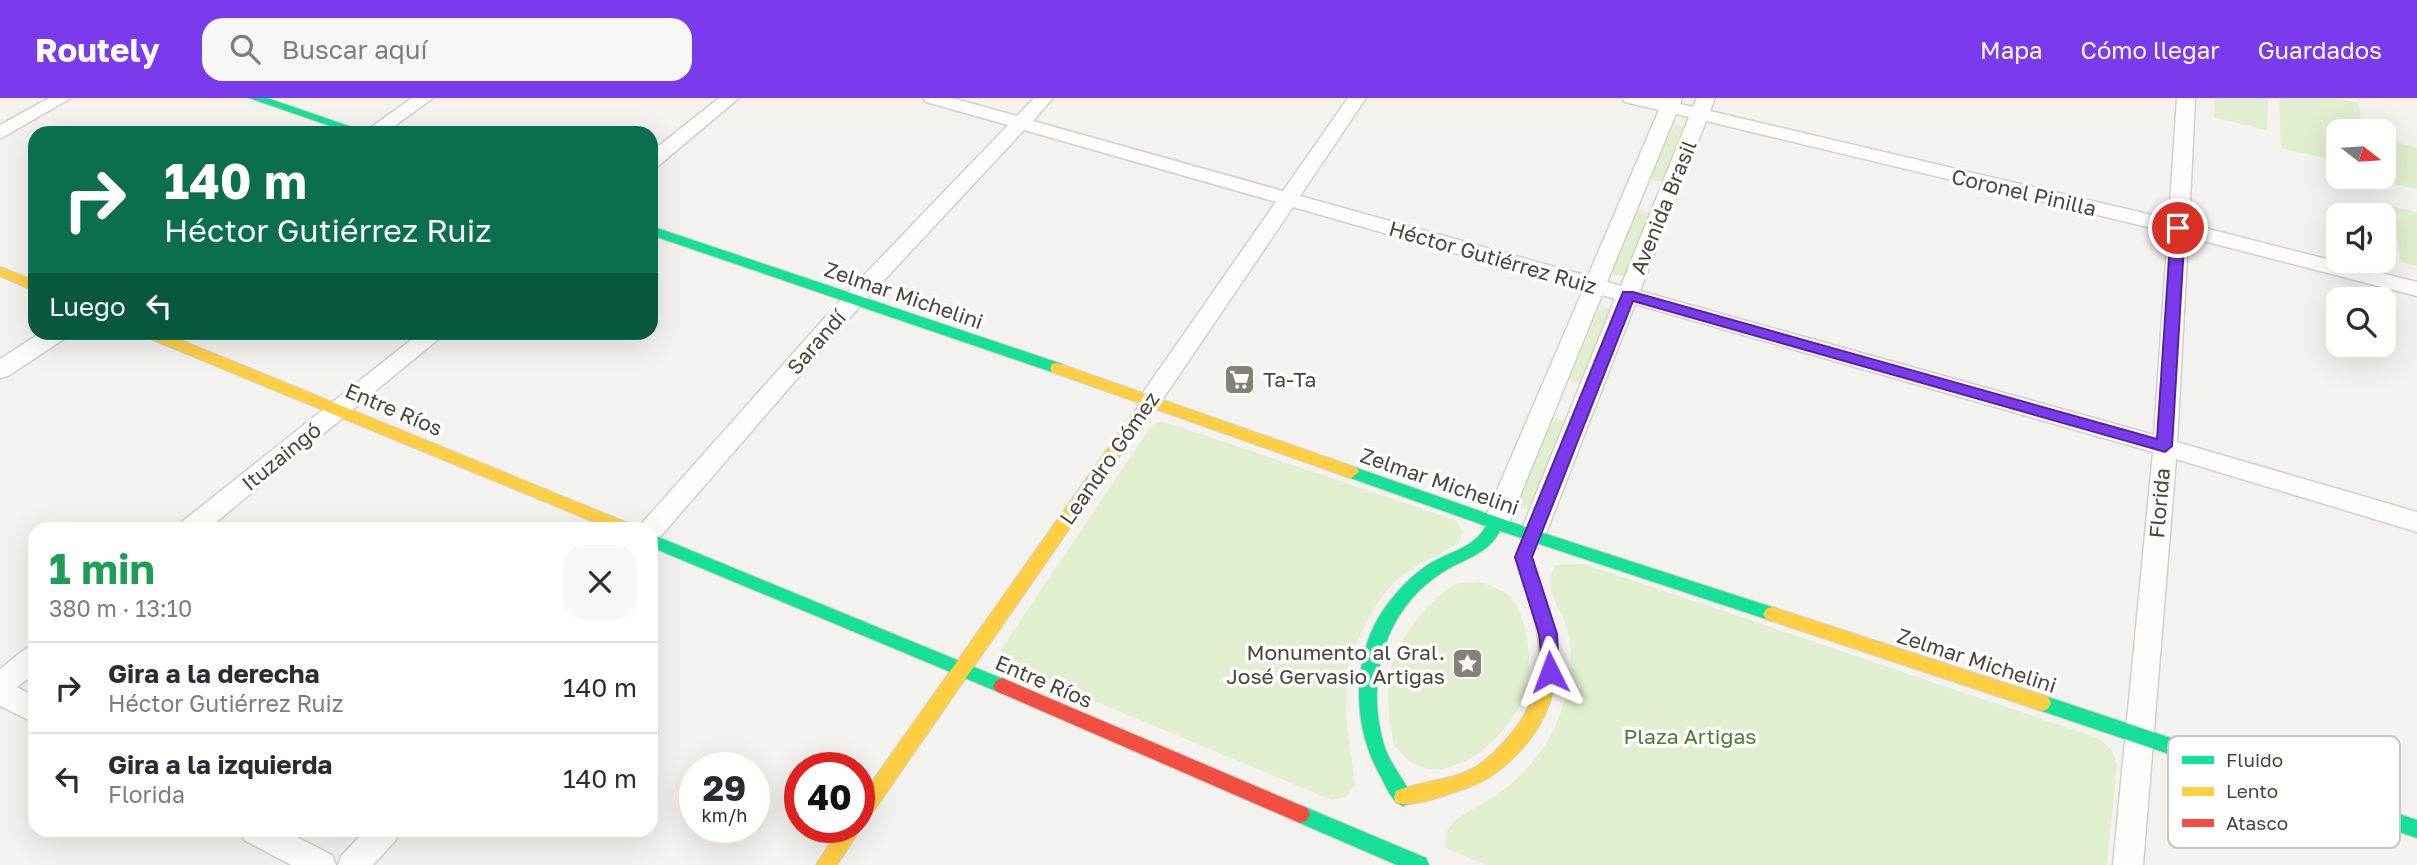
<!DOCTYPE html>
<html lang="es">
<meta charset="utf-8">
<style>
:root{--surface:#fff;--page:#f7f7f7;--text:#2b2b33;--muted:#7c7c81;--line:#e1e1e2;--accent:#7c3aed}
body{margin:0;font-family:"Golos Text",sans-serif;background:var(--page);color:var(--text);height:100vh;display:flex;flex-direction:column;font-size:26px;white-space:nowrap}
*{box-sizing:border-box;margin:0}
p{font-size:23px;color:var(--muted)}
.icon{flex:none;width:38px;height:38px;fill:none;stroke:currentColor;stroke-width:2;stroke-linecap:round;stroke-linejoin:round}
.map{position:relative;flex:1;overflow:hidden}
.side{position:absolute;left:28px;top:424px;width:630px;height:315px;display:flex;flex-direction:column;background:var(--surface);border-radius:21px;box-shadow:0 7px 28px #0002}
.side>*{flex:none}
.guide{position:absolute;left:28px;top:28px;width:630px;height:214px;border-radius:21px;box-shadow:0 7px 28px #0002;background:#0b6e4f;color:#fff;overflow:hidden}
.needle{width:46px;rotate:107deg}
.tools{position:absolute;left:2326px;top:21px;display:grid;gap:14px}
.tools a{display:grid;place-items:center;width:70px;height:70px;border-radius:14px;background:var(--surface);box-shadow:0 7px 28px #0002;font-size:35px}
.speed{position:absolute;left:679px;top:654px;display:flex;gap:14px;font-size:35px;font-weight:700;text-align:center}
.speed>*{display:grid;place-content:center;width:91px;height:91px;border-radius:50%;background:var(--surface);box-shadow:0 7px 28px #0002;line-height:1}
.speed small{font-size:18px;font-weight:400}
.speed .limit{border:10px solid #d22;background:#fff;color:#111}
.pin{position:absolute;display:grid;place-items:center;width:60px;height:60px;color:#fff;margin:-30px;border:4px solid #fff;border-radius:50%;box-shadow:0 2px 7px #0007}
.me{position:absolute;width:77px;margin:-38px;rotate:357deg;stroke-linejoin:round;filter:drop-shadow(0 0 5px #0008)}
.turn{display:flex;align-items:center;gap:24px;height:147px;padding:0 21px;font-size:32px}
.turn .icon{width:91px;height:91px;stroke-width:2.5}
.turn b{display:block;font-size:49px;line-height:60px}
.then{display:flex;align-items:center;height:66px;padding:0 21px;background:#0003;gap:14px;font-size:26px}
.round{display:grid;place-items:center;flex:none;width:74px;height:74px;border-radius:21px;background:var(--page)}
.headline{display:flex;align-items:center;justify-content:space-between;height:119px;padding:0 21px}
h1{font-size:42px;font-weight:700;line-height:52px;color:#1e9e55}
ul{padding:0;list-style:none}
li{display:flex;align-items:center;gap:21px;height:91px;padding:0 21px;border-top:2px solid var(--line)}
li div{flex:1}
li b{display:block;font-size:26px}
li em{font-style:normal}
header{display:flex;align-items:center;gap:42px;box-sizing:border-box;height:98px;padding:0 35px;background:var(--accent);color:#fff}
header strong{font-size:33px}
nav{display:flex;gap:38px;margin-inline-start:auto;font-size:24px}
.search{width:490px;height:63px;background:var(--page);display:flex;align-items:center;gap:18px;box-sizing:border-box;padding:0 24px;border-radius:21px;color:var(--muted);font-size:26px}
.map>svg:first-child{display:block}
.green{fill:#e1eecf}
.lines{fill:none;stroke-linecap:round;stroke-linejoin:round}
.street-casing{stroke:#d2d0cb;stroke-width:3}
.fast-casing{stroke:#d3cfc5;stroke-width:2}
.slow-casing{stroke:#d3cfc5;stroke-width:2}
.jam-casing{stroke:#d3cfc5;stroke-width:2}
.street{fill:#fdfdfc;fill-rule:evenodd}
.fast{fill:#16e098;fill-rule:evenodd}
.slow{fill:#ffcf43;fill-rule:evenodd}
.jam{fill:#f24e42;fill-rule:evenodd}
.route{fill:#7c3aed;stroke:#51269a;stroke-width:2}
.labels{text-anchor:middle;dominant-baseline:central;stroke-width:7;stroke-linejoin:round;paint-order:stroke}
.street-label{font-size:21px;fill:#4b4439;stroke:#fff}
.poi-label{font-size:21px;fill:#4b4439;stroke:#fff;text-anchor:start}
.park-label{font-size:21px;fill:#4a7f2a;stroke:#fff}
.key{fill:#fff;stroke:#c9c7c4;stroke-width:2}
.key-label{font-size:19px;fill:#4b4439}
</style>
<header>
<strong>Routely</strong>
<div class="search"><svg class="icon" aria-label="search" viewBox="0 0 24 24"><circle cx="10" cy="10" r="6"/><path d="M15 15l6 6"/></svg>Buscar aquí</div>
<nav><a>Mapa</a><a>Cómo llegar</a><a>Guardados</a></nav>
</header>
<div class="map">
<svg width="2417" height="767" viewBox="0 0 2417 767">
<rect width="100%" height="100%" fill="#f4f2ee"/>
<!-- green -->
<g class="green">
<path d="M 2215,0 L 2268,0 L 2267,32 L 2214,19 Z"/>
<path d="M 2279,0 L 2337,0 L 2359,5 L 2362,33 L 2338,33 L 2338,63 L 2281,50 Z"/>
<path d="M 1675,26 L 1683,29 L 1662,83 L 1652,83 L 1650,80 Z"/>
<path d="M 2384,42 L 2417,49 L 2417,91 L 2385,84 Z"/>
<path d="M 2392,108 L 2417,114 L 2417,168 L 2401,164 Z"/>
<path d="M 1640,111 L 1649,115 L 1624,178 L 1614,177 L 1612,173 L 1637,113 Z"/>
<path d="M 1601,207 L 1611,212 L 1582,285 L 1571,284 L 1569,280 Z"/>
<path d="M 1555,319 L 1566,325 L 1532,411 L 1519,410 L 1517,405 L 1552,322 Z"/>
<path d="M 1159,324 L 1165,324 L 1455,422 L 1463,433 L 1459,445 C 1439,457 1412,468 1395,484 C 1383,495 1374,510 1367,524 C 1333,584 1348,623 1355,687 L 1346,699 L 1332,702 L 1006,566 L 1001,560 L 1001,551 L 1152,327 Z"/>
<path d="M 1584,466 L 2098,640 L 2111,651 L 2117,666 L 2107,767 L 1486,767 L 1446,750 C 1447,746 1446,739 1447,734 C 1454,718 1480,708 1494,699 C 1518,683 1542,657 1554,631 C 1568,600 1574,572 1569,538 C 1564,512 1541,494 1555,467 Z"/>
<path d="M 1480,484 C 1491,488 1506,493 1513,502 C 1529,525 1534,571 1524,597 C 1511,633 1464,681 1422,669 C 1410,666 1401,655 1393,646 C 1390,621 1385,595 1391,570 C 1397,542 1432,496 1458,486 C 1465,484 1474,485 1480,484 Z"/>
</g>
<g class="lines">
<defs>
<g id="street">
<path d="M 49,0 L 71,0 L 0,41 L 0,27 Z"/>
<path d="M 412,0 L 433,0 L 385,35 L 363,35 Z"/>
<path d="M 719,0 L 739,0 L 658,68 L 651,70 L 651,54 Z"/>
<path d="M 923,0 L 952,0 L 1017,18 L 1034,0 L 1053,0 L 1033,23 L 1283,93 L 1348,0 L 1366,0 L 1300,98 L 1588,178 L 1659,12 L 1625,4 L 1622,0 L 1682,0 L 1680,6 L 1693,9 L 1697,0 L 1715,0 L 1710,13 L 2169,121 L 2177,0 L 2195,0 L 2189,126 L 2417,184 L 2417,198 L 2188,139 L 2177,344 L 2417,414 L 2417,434 L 2176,361 L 2143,767 L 2113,767 L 2153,354 L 1635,206 L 1545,438 L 1541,445 L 1532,448 L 1523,445 L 1519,438 L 1615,201 L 1602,197 L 1509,425 L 1505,432 L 1496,435 L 1487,432 L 1483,425 L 1583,192 L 1293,109 L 1158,308 L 1150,310 L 1142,308 L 1138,302 L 1142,296 L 1276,104 L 1024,32 L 861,207 L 660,439 L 651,442 L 651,430 L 639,430 L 642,425 L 845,197 L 1008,27 L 926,4 ZM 1676,16 L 1689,19 L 1621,188 L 1607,184 ZM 1706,23 L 2168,134 L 2154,337 L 1640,193 Z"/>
<path d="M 42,234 L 70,234 L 67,239 L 8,278 L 0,280 L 0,261 Z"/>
<path d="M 421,234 L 447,234 L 209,430 L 180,430 L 183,423 Z"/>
<path d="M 35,548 L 35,575 L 17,589 L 35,599 L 35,625 L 0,608 L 0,571 L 25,551 Z"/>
<path d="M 240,732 L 283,732 L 332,757 L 336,767 L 291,767 L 244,742 Z"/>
<path d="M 366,732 L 400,732 L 396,742 L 373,767 L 338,767 L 342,757 Z"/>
</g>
<g id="fast">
<path d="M 249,0 L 267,0 L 369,35 L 351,35 Z"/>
<path d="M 651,128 L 1062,266 L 1064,270 L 1062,274 L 1052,274 L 651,137 Z"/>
<path d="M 1351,368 L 1537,433 L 1778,511 L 1781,516 L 1778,521 L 1772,523 L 1500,433 C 1486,459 1463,460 1440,476 C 1384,513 1365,583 1384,647 C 1390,666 1404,681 1412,699 L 1410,705 L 1403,708 C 1392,704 1386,689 1381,679 C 1349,624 1351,547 1394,498 C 1404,486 1416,474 1429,466 C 1450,453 1473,451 1486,428 L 1345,378 L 1343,374 L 1345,370 Z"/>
<path d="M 651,436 L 1008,583 L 1011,588 L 1008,593 L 1002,596 L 996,593 L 651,449 Z"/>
<path d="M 2042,597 L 2417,722 L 2417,740 L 2036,611 L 2033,605 L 2036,599 Z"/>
<path d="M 1300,707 L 1426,760 L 1429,767 L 1397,767 L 1293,722 L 1290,716 L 1293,710 Z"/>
</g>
<g id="slow">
<path d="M 0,169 L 35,183 L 35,193 L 0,178 Z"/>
<path d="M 139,234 L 161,234 L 630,426 L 632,430 L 609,430 L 141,237 Z"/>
<path d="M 1057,265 L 1357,370 L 1359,374 L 1351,380 L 1345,378 L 1153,310 L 866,724 L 859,727 L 859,702 L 1140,305 L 1052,274 L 1050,270 L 1052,266 Z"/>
<path d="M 1532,432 L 1538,433 L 1540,438 L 1531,459 C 1555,524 1575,586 1527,645 C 1507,669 1487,684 1458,693 C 1444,698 1409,710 1396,705 L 1394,699 L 1396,693 C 1421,683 1450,683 1474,670 C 1488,662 1500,649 1510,637 C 1558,581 1537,522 1515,459 L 1526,433 Z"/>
<path d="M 1772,509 L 2042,597 L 2048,599 L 2051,605 L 2048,611 L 2042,613 L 1766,521 L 1763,516 L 1766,511 Z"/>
<path d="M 859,727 L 861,730 L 837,767 L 816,767 L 840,730 L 859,730 Z"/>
</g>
<path id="jam" d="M 1002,580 L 1307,710 L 1310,716 L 1307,722 L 1300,725 L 1293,722 L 996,593 L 993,588 L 996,583 Z"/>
</defs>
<!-- street casing -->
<use href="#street" class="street-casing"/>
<!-- fast casing -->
<use href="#fast" class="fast-casing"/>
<!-- slow casing -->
<use href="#slow" class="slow-casing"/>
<!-- jam casing -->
<use href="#jam" class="jam-casing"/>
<!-- street -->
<use href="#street" class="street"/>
<!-- fast -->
<use href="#fast" class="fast"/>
<!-- slow -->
<use href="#slow" class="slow"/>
<!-- jam -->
<use href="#jam" class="jam"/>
</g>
<!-- route -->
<path class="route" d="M 2178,126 L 2185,130 L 2172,348 L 2165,354 L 1633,203 L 1532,459 L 1557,536 L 1559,574 L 1557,580 L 1550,582 L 1544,580 L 1539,536 L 1515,459 L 1623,194 L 1633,194 L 2157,341 L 2171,130 Z"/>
<!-- icons -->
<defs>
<symbol id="supermarket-square" viewBox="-11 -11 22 22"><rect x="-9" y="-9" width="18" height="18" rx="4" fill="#868178" stroke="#fff"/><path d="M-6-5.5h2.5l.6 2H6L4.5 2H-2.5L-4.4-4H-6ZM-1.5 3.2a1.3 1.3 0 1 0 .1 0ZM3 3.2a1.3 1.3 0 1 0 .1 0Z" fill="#fff"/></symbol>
<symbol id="sight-square" viewBox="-11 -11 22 22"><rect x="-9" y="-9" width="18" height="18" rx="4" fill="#868178" stroke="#fff"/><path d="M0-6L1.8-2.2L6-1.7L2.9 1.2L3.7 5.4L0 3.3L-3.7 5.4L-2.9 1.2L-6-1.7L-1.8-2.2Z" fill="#fff"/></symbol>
</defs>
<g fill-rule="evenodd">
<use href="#supermarket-square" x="1222" y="264" width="35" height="35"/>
<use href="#sight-square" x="1450" y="548" width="35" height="35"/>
</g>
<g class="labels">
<!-- street labels -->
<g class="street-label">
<text transform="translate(2024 94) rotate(13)">Coronel Pinilla</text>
<text transform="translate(1663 109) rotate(-68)">Avenida Brasil</text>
<text transform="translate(1493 159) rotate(16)">Héctor Gutiérrez Ruiz</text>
<text transform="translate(904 197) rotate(19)">Zelmar Michelini</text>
<text transform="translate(816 244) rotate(-49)">Sarandí</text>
<text transform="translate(394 311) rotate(23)">Entre Ríos</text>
<text transform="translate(281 358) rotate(-39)">Ituzaingó</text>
<text transform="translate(1109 360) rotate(-55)">Leandro Gómez</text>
<text transform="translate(1440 383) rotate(19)">Zelmar Michelini</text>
<text transform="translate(2159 405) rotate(-85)">Florida</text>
<text transform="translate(1977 562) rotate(18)">Zelmar Michelini</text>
<text transform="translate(1044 583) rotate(23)">Entre Ríos</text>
</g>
<!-- poi labels -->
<g class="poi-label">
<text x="1263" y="281">Ta-Ta</text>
<text x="1445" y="554" text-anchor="end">Monumento al Gral.<tspan x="1445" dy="24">José Gervasio Artigas</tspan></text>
</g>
<!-- park labels -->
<g class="park-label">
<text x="1690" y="638">Plaza Artigas</text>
</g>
</g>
<!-- legend -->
<rect x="2168" y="638" width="232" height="112" rx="10" class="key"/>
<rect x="2182" y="658" width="32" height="8" fill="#16e098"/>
<rect x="2182" y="689" width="32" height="9" fill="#ffcf43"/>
<rect x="2182" y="721" width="32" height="8" fill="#f24e42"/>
<g class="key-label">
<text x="2226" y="669">Fluido</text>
<text x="2226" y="700">Lento</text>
<text x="2226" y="732">Atasco</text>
</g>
</svg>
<div class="tools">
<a><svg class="needle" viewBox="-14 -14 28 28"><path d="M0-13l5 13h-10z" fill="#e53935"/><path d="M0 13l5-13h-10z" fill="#7c7c81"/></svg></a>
<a><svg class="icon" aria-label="sound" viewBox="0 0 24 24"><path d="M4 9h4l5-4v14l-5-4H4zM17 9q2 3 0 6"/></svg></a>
<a><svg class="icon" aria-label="search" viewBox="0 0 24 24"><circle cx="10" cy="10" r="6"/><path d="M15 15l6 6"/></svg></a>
</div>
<div class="speed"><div>29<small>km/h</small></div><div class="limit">40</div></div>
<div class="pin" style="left:2178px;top:130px;background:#d93025"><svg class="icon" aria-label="arrive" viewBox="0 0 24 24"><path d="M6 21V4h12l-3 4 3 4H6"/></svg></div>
<svg class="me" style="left:1550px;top:574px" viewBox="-20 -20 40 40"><path d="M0-17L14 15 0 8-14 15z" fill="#7c3aed" stroke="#fff" stroke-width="4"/></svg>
<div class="guide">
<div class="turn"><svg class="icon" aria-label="right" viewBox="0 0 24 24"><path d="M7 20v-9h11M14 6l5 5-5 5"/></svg><div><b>140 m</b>Héctor Gutiérrez Ruiz</div></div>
<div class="then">Luego<svg class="icon" aria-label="left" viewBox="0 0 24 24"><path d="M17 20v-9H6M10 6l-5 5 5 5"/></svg></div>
</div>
<section class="side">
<div class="headline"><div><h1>1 min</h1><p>380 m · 13:10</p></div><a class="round"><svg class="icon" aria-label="close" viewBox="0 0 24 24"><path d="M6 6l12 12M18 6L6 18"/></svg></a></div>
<ul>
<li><svg class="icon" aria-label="right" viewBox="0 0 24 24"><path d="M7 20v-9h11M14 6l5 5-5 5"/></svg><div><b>Gira a la derecha</b><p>Héctor Gutiérrez Ruiz</p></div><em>140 m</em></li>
<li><svg class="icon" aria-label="left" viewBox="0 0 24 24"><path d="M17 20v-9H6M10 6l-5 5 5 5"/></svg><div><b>Gira a la izquierda</b><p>Florida</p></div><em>140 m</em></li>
</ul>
</section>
</div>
